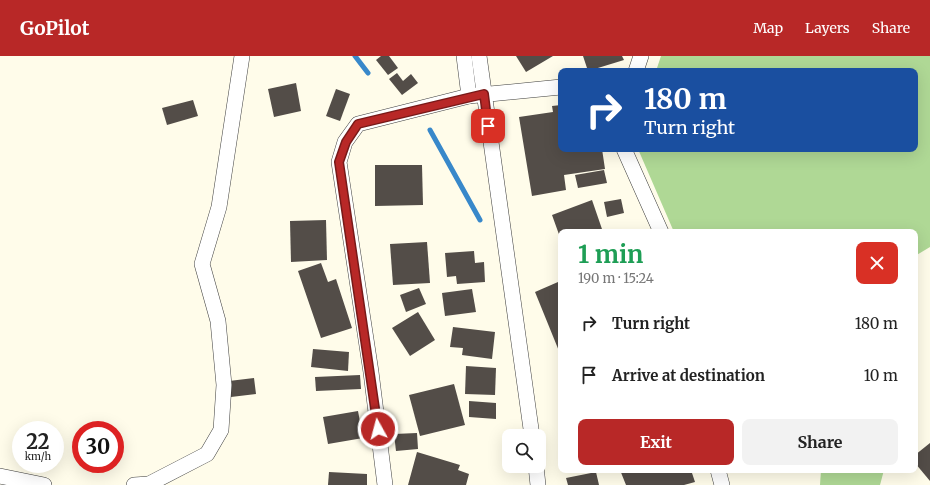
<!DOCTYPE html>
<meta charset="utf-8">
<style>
:root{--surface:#fff;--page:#f2f2f2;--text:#222;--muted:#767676;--accent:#b82827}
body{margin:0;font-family:Merriweather,serif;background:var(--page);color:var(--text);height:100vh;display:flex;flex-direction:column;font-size:15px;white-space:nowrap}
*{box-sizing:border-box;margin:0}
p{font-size:13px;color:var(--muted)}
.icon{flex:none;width:22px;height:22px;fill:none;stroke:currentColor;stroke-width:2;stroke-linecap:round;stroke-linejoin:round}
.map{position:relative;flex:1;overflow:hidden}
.panel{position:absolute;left:558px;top:173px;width:360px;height:244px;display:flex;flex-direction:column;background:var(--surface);border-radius:8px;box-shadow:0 4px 16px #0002}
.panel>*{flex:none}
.hud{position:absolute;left:558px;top:12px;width:360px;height:84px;border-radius:8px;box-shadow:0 4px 16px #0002;background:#1a4fa0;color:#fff;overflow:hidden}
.fabs{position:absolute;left:502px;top:373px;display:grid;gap:8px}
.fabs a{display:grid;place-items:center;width:44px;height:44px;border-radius:8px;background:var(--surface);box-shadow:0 4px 16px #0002;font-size:20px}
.speed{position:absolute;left:12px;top:365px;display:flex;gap:8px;font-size:20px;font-weight:700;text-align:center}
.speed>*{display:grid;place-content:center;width:52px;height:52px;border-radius:50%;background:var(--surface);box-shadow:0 4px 16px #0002;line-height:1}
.speed small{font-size:10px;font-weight:400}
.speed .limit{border:6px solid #d22;background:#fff;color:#111}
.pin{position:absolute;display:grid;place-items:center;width:34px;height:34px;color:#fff;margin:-17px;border-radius:8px;box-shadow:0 2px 6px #0006}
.me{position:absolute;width:44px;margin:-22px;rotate:353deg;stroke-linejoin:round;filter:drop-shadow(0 0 3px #0008)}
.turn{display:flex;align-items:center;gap:14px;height:84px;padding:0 20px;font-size:18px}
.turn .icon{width:52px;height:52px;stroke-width:2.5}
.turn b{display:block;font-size:28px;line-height:34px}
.round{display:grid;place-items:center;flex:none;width:42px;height:42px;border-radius:8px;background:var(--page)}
.overview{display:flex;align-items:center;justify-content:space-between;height:68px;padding:0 20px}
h1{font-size:24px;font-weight:700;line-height:30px;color:#1e9e55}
.action{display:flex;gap:8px;margin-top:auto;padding:8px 20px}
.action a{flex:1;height:46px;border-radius:8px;background:var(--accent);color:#fff;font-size:16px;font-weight:700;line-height:46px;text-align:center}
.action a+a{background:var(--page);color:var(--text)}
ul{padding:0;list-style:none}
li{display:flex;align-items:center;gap:12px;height:52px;padding:0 20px}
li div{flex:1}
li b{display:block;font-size:15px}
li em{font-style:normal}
header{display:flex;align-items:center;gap:24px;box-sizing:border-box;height:56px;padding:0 20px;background:var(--accent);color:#fff}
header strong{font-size:19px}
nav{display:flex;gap:22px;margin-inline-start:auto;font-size:14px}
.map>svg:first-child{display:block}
.forest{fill:#afd895}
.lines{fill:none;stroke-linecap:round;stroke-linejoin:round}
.stream{stroke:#3888ca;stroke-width:5}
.building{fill:#534d48}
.street-casing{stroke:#3e3e3e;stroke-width:16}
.street{stroke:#fff;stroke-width:15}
.route-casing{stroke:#781a19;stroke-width:10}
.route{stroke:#b82827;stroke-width:7}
</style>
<header>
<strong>GoPilot</strong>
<nav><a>Map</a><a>Layers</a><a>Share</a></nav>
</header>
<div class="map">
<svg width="930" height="429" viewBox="0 0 930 429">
<rect width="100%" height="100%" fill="#fffcea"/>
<!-- forest -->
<g class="forest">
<path d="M 661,0 L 930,0 L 930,191 L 915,200 L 915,176 L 674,176 L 638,93 L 915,93 L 915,15 L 656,15 Z"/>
<path d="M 821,414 L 884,414 L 880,429 L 820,429 Z"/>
</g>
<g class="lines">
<!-- stream -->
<g class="stream">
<path d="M 355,0 L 368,17"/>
<path d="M 430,74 L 480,164"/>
</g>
</g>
<!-- building -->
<g class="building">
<path d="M 381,0 L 389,0 L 398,12 L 388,19 L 376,4 Z"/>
<path d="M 516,0 L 553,0 L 526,16 Z"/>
<path d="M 583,0 L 622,0 L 624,4 L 588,15 Z"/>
<path d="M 397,17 L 403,25 L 411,18 L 418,27 L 402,39 L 389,23 Z"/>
<path d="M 296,27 L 301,55 L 274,61 L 268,33 Z"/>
<path d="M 336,33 L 350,38 L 340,65 L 326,60 Z"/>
<path d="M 193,44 L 198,60 L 167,69 L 162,52 Z"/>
<path d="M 561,49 L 561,93 L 602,93 L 605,113 L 564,119 L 566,134 L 532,140 L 519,61 L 553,56 L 552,50 Z"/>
<path d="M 375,109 L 422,109 L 423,149 L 375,150 Z"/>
<path d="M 604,114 L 607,127 L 578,132 L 575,119 Z"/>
<path d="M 621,143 L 624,157 L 607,161 L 604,146 Z"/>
<path d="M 592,144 L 603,176 L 561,176 L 561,184 L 552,159 Z"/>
<path d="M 326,164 L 327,204 L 291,206 L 290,165 Z"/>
<path d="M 427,186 L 430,227 L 393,229 L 390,188 Z"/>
<path d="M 474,195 L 475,207 L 484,206 L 485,226 L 457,228 L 456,220 L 447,221 L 445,197 Z"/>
<path d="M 321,207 L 328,226 L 336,223 L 352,272 L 321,282 L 298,215 Z"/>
<path d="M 558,226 L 561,233 L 561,300 L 535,236 Z"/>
<path d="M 419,232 L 426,248 L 406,256 L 400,239 Z"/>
<path d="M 472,233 L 476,256 L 445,260 L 442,237 Z"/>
<path d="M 418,256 L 435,284 L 410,300 L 392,272 Z"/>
<path d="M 453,271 L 495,276 L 492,303 L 462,299 L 463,292 L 450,291 Z"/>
<path d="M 313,293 L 349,296 L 348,315 L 311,311 Z"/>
<path d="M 466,310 L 496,312 L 495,339 L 465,338 Z"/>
<path d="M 360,319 L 361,333 L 316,335 L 315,321 Z"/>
<path d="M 254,322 L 256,338 L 231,341 L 229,325 Z"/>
<path d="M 454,328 L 465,369 L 420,380 L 409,339 Z"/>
<path d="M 469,345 L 496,347 L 496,363 L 469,361 Z"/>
<path d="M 358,355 L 363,382 L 328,388 L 323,361 Z"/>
<path d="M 417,377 L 418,393 L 396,395 L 394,378 Z"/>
<path d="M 930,387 L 930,425 L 915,407 L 915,399 Z"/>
<path d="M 417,396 L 460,409 L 458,414 L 469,418 L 466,429 L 408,429 Z"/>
<path d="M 620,414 L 691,414 L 695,426 L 684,429 L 626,429 Z"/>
<path d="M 329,416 L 367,418 L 367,429 L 328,429 Z"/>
<path d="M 596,416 L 599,429 L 568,429 L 566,422 Z"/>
</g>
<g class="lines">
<defs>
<g id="street">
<path d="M 464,0 L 469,40"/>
<path d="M 479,0 L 532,380"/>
<path d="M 636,15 L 641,0"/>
<path d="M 624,93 L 661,176"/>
<path d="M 536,410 L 538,429"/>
<path d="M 718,414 L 722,429"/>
<path d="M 0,420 L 44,429"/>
<path d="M 134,429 L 149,428 L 207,398 L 221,374 L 224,329 L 218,265 L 202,208 L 219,151 L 242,0"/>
<path d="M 385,429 L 371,316 L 339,106 L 345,86 L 358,68 L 469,40 L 561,31"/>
</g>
</defs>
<!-- street casing -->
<use href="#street" class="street-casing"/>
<!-- street -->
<use href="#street" class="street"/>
</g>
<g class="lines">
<defs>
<path id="route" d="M 378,373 L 339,106 L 346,86 L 358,68 L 484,38 L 488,70"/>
</defs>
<!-- route casing -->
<use href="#route" class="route-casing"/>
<!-- route -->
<use href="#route" class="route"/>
</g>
</svg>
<div class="fabs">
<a><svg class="icon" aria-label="search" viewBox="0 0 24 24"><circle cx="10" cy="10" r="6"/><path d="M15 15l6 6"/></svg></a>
</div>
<div class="speed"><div>22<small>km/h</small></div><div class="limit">30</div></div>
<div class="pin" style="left:488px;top:70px;background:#d93025"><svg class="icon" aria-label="arrive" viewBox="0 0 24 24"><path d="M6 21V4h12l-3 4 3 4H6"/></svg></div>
<svg class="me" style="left:378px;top:373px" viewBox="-20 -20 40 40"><circle r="17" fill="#b82827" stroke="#fff" stroke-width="3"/><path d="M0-11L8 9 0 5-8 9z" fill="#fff"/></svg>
<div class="hud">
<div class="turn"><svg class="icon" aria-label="right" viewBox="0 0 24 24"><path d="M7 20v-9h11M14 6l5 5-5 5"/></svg><div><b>180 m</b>Turn right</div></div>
</div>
<section class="panel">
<div class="overview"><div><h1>1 min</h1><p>190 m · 15:24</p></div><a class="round" style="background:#d93025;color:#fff"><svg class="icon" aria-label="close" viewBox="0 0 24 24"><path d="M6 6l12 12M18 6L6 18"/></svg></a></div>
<ul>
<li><svg class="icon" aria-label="right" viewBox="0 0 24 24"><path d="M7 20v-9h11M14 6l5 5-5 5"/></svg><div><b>Turn right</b></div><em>180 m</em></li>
<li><svg class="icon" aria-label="arrive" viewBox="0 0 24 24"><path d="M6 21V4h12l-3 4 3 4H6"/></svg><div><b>Arrive at destination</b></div><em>10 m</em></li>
</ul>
<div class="action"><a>Exit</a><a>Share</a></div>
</section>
</div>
